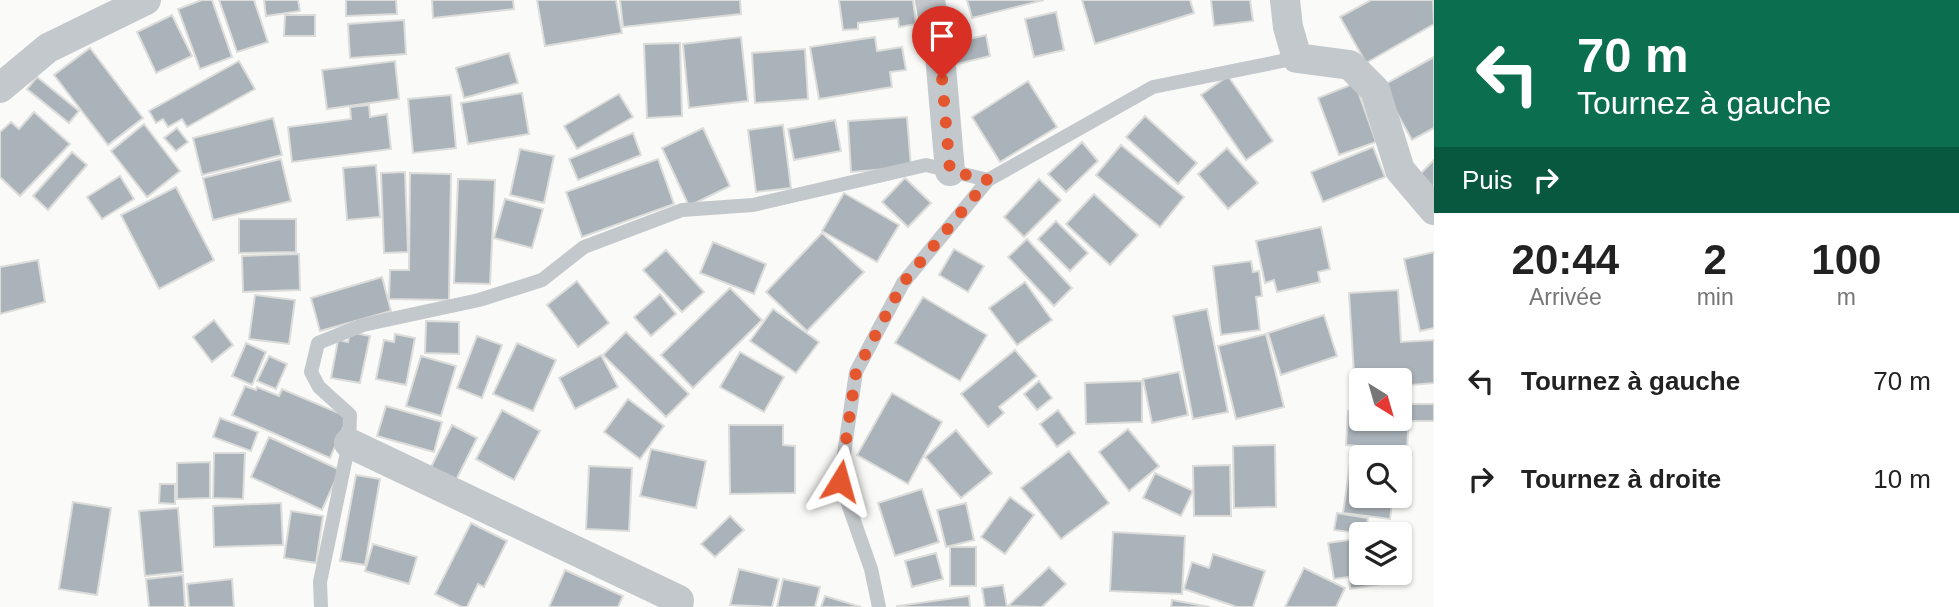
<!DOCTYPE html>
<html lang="fr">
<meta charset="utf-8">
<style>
:root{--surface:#fff;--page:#f6f6f6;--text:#222;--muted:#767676}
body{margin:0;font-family:Arial,sans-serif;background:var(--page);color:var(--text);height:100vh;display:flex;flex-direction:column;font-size:26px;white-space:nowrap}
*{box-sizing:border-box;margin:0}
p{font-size:23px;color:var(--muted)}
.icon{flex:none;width:38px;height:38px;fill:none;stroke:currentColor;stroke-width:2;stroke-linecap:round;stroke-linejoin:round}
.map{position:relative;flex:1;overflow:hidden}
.sheet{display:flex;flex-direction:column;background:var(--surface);width:525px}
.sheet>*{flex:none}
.guide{background:#0b6e4f;color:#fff;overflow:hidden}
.needle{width:46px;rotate:143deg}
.tools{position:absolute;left:1349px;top:368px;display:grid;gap:14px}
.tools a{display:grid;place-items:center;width:63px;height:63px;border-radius:7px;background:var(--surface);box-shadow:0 2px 5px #0004;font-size:35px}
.pin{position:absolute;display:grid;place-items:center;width:60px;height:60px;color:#fff;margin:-72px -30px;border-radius:50% 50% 50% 0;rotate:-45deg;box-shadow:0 0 7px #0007}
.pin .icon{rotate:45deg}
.me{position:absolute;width:77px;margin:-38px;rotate:8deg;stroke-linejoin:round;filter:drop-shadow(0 0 5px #0008)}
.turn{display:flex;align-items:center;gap:24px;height:147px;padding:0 28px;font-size:32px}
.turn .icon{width:91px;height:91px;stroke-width:2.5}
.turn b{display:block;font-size:49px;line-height:60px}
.then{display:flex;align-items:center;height:66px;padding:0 28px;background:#0003;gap:14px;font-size:26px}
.eta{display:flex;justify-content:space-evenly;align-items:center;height:119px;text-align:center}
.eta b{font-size:42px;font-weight:600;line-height:49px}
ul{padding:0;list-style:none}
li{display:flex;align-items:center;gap:21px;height:98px;padding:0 28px}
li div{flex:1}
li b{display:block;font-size:26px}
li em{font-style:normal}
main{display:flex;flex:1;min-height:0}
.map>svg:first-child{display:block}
.building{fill:#aab3b9;stroke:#dcdcda;stroke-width:2}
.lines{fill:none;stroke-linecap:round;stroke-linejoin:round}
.lane{stroke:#c3c8cc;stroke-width:14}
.street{stroke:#c3c8cc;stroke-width:30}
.route{stroke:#e4572e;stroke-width:12;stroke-dasharray:0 21.6}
</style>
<main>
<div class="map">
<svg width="1434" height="607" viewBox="0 0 1434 607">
<rect width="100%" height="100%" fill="#fafaf8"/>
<!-- building -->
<g class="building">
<path d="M 202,0 L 212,0 L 232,57 L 200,69 L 178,9 Z"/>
<path d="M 219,0 L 254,0 L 268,42 L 237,52 Z"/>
<path d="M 264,0 L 298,0 L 300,11 L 266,16 Z"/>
<path d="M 346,0 L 396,0 L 397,14 L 346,16 Z"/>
<path d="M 432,0 L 513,0 L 514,9 L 433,18 Z"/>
<path d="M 537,0 L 616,0 L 622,33 L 545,46 Z"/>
<path d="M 620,0 L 740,0 L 741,14 L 623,27 Z"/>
<path d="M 839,0 L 913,0 L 916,24 L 899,27 L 898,18 L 858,23 L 858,29 L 843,30 Z"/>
<path d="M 967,0 L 1044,0 L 972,18 Z"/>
<path d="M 1082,0 L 1190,0 L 1194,13 L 1095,44 Z"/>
<path d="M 1211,0 L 1250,0 L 1253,21 L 1214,26 Z"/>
<path d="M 1371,0 L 1433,0 L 1434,24 L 1366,63 L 1340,17 Z"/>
<path d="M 1056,12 L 1064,50 L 1034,57 L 1025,19 Z"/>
<path d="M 172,15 L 192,56 L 156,73 L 137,32 Z"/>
<path d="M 285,15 L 315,15 L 315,36 L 284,36 Z"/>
<path d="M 404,20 L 406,54 L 350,58 L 348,24 Z"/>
<path d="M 986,35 L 990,56 L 957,64 L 953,43 Z"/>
<path d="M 741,37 L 748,101 L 689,108 L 683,44 Z"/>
<path d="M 875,37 L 877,51 L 902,47 L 906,70 L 890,72 L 892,87 L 819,99 L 810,47 Z"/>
<path d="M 680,43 L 682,116 L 647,118 L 644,44 Z"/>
<path d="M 90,48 L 143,118 L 108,145 L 54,75 Z"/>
<path d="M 805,49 L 808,99 L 755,103 L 752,53 Z"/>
<path d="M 509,53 L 518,83 L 464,98 L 456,68 Z"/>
<path d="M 1434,57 L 1434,128 L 1412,140 L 1382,86 Z"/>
<path d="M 239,61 L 255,89 L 187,127 L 182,119 L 168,127 L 163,119 L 156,123 L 149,111 Z"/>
<path d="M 395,61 L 399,99 L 327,109 L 322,70 Z"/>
<path d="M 1228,76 L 1273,141 L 1246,160 L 1201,95 Z"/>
<path d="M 37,77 L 79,111 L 69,123 L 27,89 Z"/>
<path d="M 1028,81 L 1057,127 L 1000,162 L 972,117 Z"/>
<path d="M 1355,83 L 1376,142 L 1339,155 L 1318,98 Z"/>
<path d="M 522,93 L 529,134 L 468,144 L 461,103 Z"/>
<path d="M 619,94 L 633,117 L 577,149 L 564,126 Z"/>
<path d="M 451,95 L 456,148 L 413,153 L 408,99 Z"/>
<path d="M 369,105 L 370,117 L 387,114 L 391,149 L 292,162 L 288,127 L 351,119 L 350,107 Z"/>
<path d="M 34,112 L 70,144 L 20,196 L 0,177 L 0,132 L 11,122 L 19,129 Z"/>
<path d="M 1145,116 L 1197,163 L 1178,184 L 1126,137 Z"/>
<path d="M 907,117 L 911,167 L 851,172 L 848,121 Z"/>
<path d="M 273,118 L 282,155 L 202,175 L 193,138 Z"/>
<path d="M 835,120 L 841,151 L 794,160 L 788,129 Z"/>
<path d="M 144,124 L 180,171 L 147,197 L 111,151 Z"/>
<path d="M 783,125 L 791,188 L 756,192 L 748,130 Z"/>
<path d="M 177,128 L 188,142 L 176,151 L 164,138 Z"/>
<path d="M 703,128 L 730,186 L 689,206 L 662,148 Z"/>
<path d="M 633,133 L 641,155 L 578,180 L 569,159 Z"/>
<path d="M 1082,142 L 1098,161 L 1066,192 L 1048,174 Z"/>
<path d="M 1121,145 L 1184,197 L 1160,227 L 1096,175 Z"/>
<path d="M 1373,147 L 1385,177 L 1323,202 L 1311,172 Z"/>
<path d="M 1227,148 L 1258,183 L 1228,209 L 1198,174 Z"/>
<path d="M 520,149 L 554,156 L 544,203 L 510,195 Z"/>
<path d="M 72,152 L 87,165 L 48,210 L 33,196 Z"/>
<path d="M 281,159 L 291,201 L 213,220 L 203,178 Z"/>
<path d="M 658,159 L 674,204 L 582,237 L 566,192 Z"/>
<path d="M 1434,160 L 1434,199 L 1415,179 Z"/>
<path d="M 376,165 L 380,217 L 347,220 L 343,168 Z"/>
<path d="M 405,172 L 408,252 L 384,253 L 381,173 Z"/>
<path d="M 410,173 L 451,174 L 449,300 L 389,299 L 390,270 L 409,270 Z"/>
<path d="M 120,176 L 134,199 L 102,219 L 87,197 Z"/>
<path d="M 905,178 L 931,203 L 908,227 L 882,202 Z"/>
<path d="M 458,179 L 495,180 L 490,284 L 454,283 Z"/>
<path d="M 1039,179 L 1061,200 L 1024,237 L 1004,217 Z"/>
<path d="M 176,187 L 214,260 L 159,289 L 121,215 Z"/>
<path d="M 844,193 L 899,225 L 877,262 L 822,231 Z"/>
<path d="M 1094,194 L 1138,235 L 1110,265 L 1066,224 Z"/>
<path d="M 505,199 L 543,209 L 532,248 L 494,238 Z"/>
<path d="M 239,219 L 296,219 L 296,252 L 239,253 Z"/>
<path d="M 1056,221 L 1088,253 L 1070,271 L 1038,239 Z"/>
<path d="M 1321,227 L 1330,269 L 1318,272 L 1320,282 L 1277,292 L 1274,280 L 1265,283 L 1256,241 Z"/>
<path d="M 822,233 L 864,272 L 807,331 L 766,292 Z"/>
<path d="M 1027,239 L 1072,288 L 1054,306 L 1008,257 Z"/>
<path d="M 713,242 L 766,264 L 754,294 L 700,273 Z"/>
<path d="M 954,249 L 984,266 L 968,292 L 939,275 Z"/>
<path d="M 666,250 L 704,292 L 682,312 L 643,270 Z"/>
<path d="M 1434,252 L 1434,328 L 1420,331 L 1404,259 Z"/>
<path d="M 299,254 L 300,290 L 243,292 L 242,256 Z"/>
<path d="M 38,260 L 45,302 L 0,314 L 0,267 Z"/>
<path d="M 1251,261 L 1253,272 L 1259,271 L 1262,296 L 1256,297 L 1260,330 L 1221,335 L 1213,266 Z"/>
<path d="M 382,277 L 391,311 L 320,331 L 311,298 Z"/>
<path d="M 577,281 L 609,323 L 578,347 L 547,305 Z"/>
<path d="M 1025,282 L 1052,320 L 1017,345 L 989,308 Z"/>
<path d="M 730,288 L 762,320 L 693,388 L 661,355 Z"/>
<path d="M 1398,290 L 1401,342 L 1434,340 L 1434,383 L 1400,386 L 1400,380 L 1362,380 L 1362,388 L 1355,389 L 1349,293 Z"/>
<path d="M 660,294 L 676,314 L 651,336 L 634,317 Z"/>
<path d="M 255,295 L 295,300 L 289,344 L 249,339 Z"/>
<path d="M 923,297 L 987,335 L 960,381 L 895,343 Z"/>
<path d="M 773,309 L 819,342 L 796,373 L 750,341 Z"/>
<path d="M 1207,309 L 1228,412 L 1193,419 L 1173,316 Z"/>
<path d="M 1324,315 L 1337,356 L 1281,375 L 1268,333 Z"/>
<path d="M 214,320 L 233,345 L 212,362 L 193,337 Z"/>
<path d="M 426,321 L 459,322 L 459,354 L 425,353 Z"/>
<path d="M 350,332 L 370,336 L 360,383 L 331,378 L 338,340 L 348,342 Z"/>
<path d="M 626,332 L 689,394 L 666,417 L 603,355 Z"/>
<path d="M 395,334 L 415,338 L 406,385 L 376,379 L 384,340 L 394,342 Z"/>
<path d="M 1266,334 L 1284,407 L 1236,419 L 1218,346 Z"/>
<path d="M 477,336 L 502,345 L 482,398 L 457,388 Z"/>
<path d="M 246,343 L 266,352 L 252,385 L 232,376 Z"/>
<path d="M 517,343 L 556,360 L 533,411 L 493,394 Z"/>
<path d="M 1015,350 L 1037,376 L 999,407 L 1004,413 L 988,427 L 961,394 Z"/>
<path d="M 740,352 L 784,377 L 764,412 L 720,387 Z"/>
<path d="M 601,355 L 618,387 L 575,409 L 559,378 Z"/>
<path d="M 269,356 L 287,364 L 276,389 L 257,381 Z"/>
<path d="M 421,356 L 456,366 L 441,416 L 406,406 Z"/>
<path d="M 1179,372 L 1188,415 L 1152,423 L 1143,379 Z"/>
<path d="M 1039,381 L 1052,398 L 1037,410 L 1024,394 Z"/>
<path d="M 1142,381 L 1142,422 L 1086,424 L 1085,383 Z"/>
<path d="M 245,386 L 256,390 L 257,387 L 279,396 L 282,389 L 348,417 L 330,458 L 232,415 Z"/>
<path d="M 892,393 L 942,422 L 908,484 L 857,455 Z"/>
<path d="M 628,399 L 664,426 L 640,459 L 604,432 Z"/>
<rect x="1411" y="404" width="23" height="17"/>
<path d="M 386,406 L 442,422 L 434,452 L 377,436 Z"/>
<path d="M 502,410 L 540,431 L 514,480 L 476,459 Z"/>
<path d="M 1058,410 L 1075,433 L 1057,447 L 1040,424 Z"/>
<path d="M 1348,411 L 1362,412 L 1362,418 L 1400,418 L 1400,415 L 1409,415 L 1407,450 L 1346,445 Z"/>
<path d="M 220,418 L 258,432 L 251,451 L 213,437 Z"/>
<path d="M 452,425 L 477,438 L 454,484 L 429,471 Z"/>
<path d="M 729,425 L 783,425 L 783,445 L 795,446 L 795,493 L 730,494 Z"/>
<path d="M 1128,429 L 1159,466 L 1129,491 L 1099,452 Z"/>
<path d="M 956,430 L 992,473 L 961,498 L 925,457 Z"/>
<path d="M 269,437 L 340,470 L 322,510 L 251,477 Z"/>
<path d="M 1275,445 L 1276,507 L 1234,508 L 1233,446 Z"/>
<path d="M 651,449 L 706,461 L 696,508 L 640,496 Z"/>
<path d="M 1352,449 L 1406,456 L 1403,480 L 1400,480 L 1400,457 L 1362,457 L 1362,495 L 1393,495 L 1390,519 L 1343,513 Z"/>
<path d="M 1069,451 L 1109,503 L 1061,539 L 1021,488 Z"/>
<path d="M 214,453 L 245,453 L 243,499 L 213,498 Z"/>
<path d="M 210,462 L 210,498 L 177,499 L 177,463 Z"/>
<path d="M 1230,465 L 1231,516 L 1194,516 L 1193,466 Z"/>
<path d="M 589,466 L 632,468 L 629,531 L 586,529 Z"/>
<path d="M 1155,473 L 1193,491 L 1181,516 L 1143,498 Z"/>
<path d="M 356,475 L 380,479 L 365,565 L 340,561 Z"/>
<path d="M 160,484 L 175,484 L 175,504 L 159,503 Z"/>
<path d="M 922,489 L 939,542 L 895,556 L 878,503 Z"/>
<path d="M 1010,497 L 1034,515 L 1005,554 L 981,537 Z"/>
<path d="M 73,502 L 111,508 L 97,595 L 59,589 Z"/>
<path d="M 281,503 L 283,545 L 214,547 L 213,506 Z"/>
<path d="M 966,503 L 974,540 L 946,547 L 937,510 Z"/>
<path d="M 178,508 L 183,572 L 145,576 L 139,511 Z"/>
<path d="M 291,511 L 323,516 L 316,563 L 284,558 Z"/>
<path d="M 1337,513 L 1368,518 L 1365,534 L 1334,530 Z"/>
<path d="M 730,516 L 744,530 L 715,557 L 701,544 Z"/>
<path d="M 471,523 L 507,541 L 484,587 L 478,584 L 467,607 L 462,607 L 435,594 Z"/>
<path d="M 1113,532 L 1185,536 L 1182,594 L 1110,591 Z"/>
<path d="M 1362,538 L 1362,572 L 1400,572 L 1400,538 L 1406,580 L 1350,589 L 1349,577 L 1334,579 L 1328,543 Z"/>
<path d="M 373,544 L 417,557 L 409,584 L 365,571 Z"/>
<rect x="950" y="547" width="26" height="39"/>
<path d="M 936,553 L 943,579 L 912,587 L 905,561 Z"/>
<path d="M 1213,554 L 1265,571 L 1253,607 L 1237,607 L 1184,589 L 1192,562 L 1209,568 Z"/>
<path d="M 1049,567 L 1066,584 L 1042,607 L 1008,606 Z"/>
<path d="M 1304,568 L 1345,588 L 1336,607 L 1285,607 Z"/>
<path d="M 739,569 L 779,579 L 772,607 L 730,605 Z"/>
<path d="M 565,570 L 623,596 L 618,607 L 549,607 Z"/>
<path d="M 183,575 L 185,607 L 149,607 L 146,579 Z"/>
<path d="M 232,579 L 234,607 L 189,607 L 187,584 Z"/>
<path d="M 783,579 L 820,587 L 815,607 L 777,607 Z"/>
<path d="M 1003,585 L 1007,607 L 985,607 L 982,588 Z"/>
<path d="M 825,596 L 861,607 L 821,607 Z"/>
<path d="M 969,596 L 970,607 L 897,607 L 897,606 Z"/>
<path d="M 1172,600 L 1210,607 L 1171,607 Z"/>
</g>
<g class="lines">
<!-- lane -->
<g class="lane">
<path d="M 321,607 L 320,582 L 349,443 L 350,415 L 319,387 L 311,372 L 318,343 L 363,325 L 479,300 L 542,280 L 584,247 L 682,210 L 753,205 L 926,165 L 988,180"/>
<path d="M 879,607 L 871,569 L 840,481 L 856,372 L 903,283 L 988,180 L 1153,87 L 1297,58"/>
</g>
<!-- street -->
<g class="street">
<path d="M 930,0 L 940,55 L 950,171"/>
<path d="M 1285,0 L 1288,27 L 1297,58 L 1350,65 L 1375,90 L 1400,170 L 1434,210"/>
<path d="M 0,88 L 48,48 L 146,0"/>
<path d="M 349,443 L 679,600 L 678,607"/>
</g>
</g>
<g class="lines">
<!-- route -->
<path class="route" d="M 840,481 L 856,372 L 903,283 L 988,180 L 950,171 L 942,78"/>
</g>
</svg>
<div class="tools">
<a><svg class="needle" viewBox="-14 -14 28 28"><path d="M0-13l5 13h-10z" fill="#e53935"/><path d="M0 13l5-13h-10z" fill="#767676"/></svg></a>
<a><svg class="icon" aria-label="search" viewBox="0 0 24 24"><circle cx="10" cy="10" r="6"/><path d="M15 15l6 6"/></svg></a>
<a><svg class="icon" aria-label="layers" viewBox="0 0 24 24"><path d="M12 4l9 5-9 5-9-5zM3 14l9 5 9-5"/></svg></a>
</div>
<div class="pin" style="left:942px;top:78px;background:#d93025"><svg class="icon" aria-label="arrive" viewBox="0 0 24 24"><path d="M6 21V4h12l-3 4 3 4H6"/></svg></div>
<svg class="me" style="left:840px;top:481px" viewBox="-20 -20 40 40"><path d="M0-17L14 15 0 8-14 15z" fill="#e4572e" stroke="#fff" stroke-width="4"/></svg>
</div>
<section class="sheet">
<div class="guide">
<div class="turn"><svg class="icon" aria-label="left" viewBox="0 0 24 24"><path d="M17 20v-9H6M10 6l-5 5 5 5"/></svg><div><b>70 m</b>Tournez à gauche</div></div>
<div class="then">Puis<svg class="icon" aria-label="right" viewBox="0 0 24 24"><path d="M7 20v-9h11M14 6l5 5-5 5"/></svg></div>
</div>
<div class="eta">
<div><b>20:44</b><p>Arrivée</p></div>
<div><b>2</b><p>min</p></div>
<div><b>100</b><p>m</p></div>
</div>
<ul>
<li><svg class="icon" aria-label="left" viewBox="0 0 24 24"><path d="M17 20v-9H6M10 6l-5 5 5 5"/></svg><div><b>Tournez à gauche</b></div><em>70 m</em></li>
<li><svg class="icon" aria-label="right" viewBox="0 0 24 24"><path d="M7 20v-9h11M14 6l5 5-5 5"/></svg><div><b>Tournez à droite</b></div><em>10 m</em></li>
</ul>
</section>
</main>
